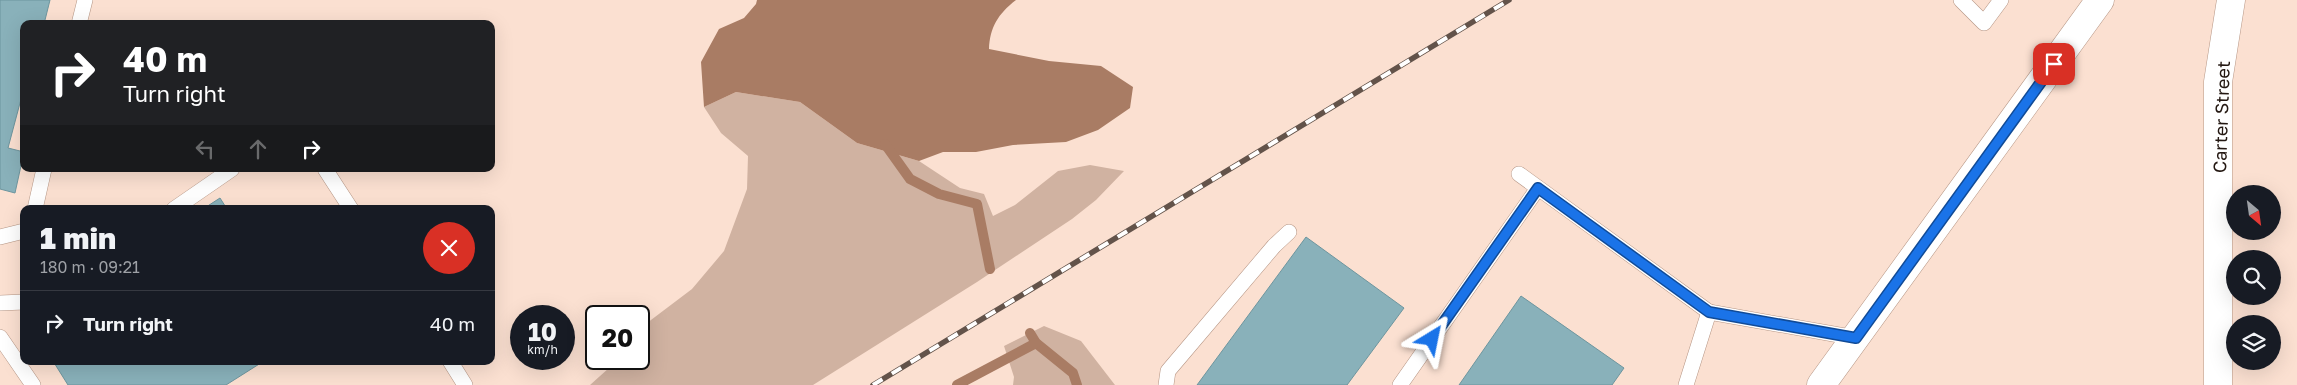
<!DOCTYPE html>
<meta charset="utf-8">
<style>
:root{--surface:#171b24;--page:#242831;--text:#f1f3f6;--muted:#9ea1a6;--line:#363941}
body{margin:0;font-family:"Golos Text",sans-serif;background:var(--page);color:var(--text);height:100vh;display:flex;flex-direction:column;font-size:19px;white-space:nowrap}
*{box-sizing:border-box;margin:0}
p{font-size:16px;color:var(--muted)}
.icon{flex:none;width:28px;height:28px;fill:none;stroke:currentColor;stroke-width:2;stroke-linecap:round;stroke-linejoin:round}
.map{position:relative;flex:1;overflow:hidden}
.side{position:absolute;left:20px;top:205px;width:475px;height:160px;display:flex;flex-direction:column;background:var(--surface);border-radius:10px;box-shadow:0 5px 20px #0002}
.side>*{flex:none}
.top-card{position:absolute;left:20px;top:20px;width:475px;height:152px;border-radius:10px;box-shadow:0 5px 20px #0002;background:#202124;color:#fff;overflow:hidden}
.needle{width:32px;rotate:151deg}
.controls{position:absolute;left:2226px;top:185px;display:grid;gap:10px}
.controls a{display:grid;place-items:center;width:55px;height:55px;border-radius:50%;background:var(--surface);box-shadow:0 5px 20px #0002;font-size:25px}
.speed{position:absolute;left:510px;top:305px;display:flex;gap:10px;font-size:25px;font-weight:700;text-align:center}
.speed>*{display:grid;place-content:center;width:65px;height:65px;border-radius:50%;background:var(--surface);box-shadow:0 5px 20px #0002;line-height:1}
.speed small{font-size:12px;font-weight:400}
.speed .limit{border:2px solid #111;border-radius:8px;background:#fff;color:#111}
.pin{position:absolute;display:grid;place-items:center;width:42px;height:42px;color:#fff;margin:-21px;border-radius:10px;box-shadow:0 2px 8px #0006}
.me{position:absolute;width:55px;margin:-28px;rotate:35deg;stroke-linejoin:round;filter:drop-shadow(0 0 4px #0008)}
.turn{display:flex;align-items:center;gap:18px;height:105px;padding:0 20px;font-size:22px}
.turn .icon{width:65px;height:65px;stroke-width:2.5}
.turn b{display:block;font-size:35px;line-height:42px}
.lanes{display:flex;align-items:center;height:48px;padding:0 20px;background:#0003;justify-content:center;gap:25px;direction:ltr}
.lanes .off{opacity:.35}
.round{display:grid;place-items:center;flex:none;width:52px;height:52px;border-radius:26px;background:var(--page)}
.head{display:flex;align-items:center;justify-content:space-between;height:85px;padding:0 20px}
h1{font-size:30px;font-weight:800;line-height:38px}
ul{padding:0;list-style:none}
li{display:flex;align-items:center;gap:15px;height:65px;padding:0 20px;border-top:1px solid var(--line)}
li div{flex:1}
li b{display:block;font-size:19px}
li em{font-style:normal}
.map>svg:first-child{display:block}
.green{fill:#d0b2a1}
.water{fill:#a97c64}
.lines{fill:none;stroke-linecap:round;stroke-linejoin:round}
.stream{stroke:#a97c64;stroke-width:10}
.building{fill:#89b1ba;stroke:#6d959e}
.lane-casing{stroke:#b59584;stroke-width:16}
.street-casing{stroke:#b59584;stroke-width:29}
.secondary-casing{stroke:#b59584;stroke-width:29}
.lane{stroke:#fff;stroke-width:15}
.street{stroke:#fff;stroke-width:28}
.secondary{stroke:#fff;stroke-width:28}
.rail-casing{stroke:#63534a;stroke-width:5.5}
.rail{stroke:#fff;stroke-width:4;stroke-dasharray:11;stroke-linecap:butt}
.route-casing{stroke:#114b97;stroke-width:12}
.route{stroke:#1a73e8;stroke-width:9}
.labels{text-anchor:middle;dominant-baseline:central;stroke-width:4;stroke-linejoin:round;paint-order:stroke}
.street-label{font-size:18px;fill:#241812;stroke:#fff}
</style>
<div class="map">
<svg width="2297" height="385" viewBox="0 0 2297 385">
<rect width="100%" height="100%" fill="#fbe0d1"/>
<!-- green -->
<g class="green">
<path d="M 736,92 L 800,102 L 857,143 L 919,161 L 960,188 L 984,194 L 993,216 L 1015,205 L 1058,171 L 1090,165 L 1124,171 L 1096,200 L 1072,219 L 977,282 L 813,385 L 590,385 L 619,359 L 639,359 L 639,334 L 647,323 L 692,289 L 724,251 L 747,189 L 748,156 L 721,133 L 704,107 Z"/>
<path d="M 1044,326 L 1081,341 L 1115,385 L 1013,385 L 1014,377 L 1004,346 Z"/>
</g>
<!-- water -->
<path class="water" d="M 757,0 L 1016,0 C 998,14 990,27 989,49 L 1049,61 L 1101,66 L 1133,87 L 1130,108 L 1098,130 L 1066,142 L 1013,145 L 976,152 L 943,152 L 919,161 L 857,143 L 800,102 L 736,92 L 704,107 L 701,62 L 719,29 L 744,18 L 756,4 Z"/>
<g class="lines">
<!-- stream -->
<g class="stream">
<path d="M 885,144 L 910,179 L 939,194 L 977,204 L 990,269"/>
<path d="M 1030,333 L 1036,343 L 1073,373 L 1077,385"/>
<path d="M 957,385 L 1036,343"/>
</g>
</g>
<!-- building -->
<g class="building">
<path d="M 0,0 L 50,0 L 44,24 L 24,24 L 24,88 L 8,148 L 24,152 L 15,193 L 0,189 Z"/>
<path d="M 220,198 L 227,209 L 203,209 Z"/>
<path d="M 1306,237 L 1404,308 L 1347,385 L 1197,385 Z"/>
<path d="M 1521,296 L 1624,368 L 1612,385 L 1459,385 Z"/>
<path d="M 53,361 L 264,361 L 226,385 L 68,385 Z"/>
</g>
<g class="lines">
<defs>
<g id="lane">
<path d="M 1961,0 L 1984,23 L 2001,0"/>
<path d="M 79,24 L 85,0"/>
<path d="M 325,169 L 351,209"/>
<path d="M 1519,174 L 1709,312"/>
<path d="M 35,209 L 44,169"/>
<path d="M 174,209 L 232,169"/>
<path d="M 0,237 L 24,231"/>
<path d="M 0,303 L 24,302"/>
<path d="M 0,337 L 33,385"/>
<path d="M 450,361 L 465,385"/>
<path d="M 1166,385 L 1168,371 L 1274,246 L 1289,232"/>
<path d="M 1400,385 L 1538,188"/>
<path d="M 1686,385 L 1709,312 L 1856,338"/>
</g>
<path id="street" d="M 2218,385 L 2218,82 L 2231,0"/>
<path id="secondary" d="M 1821,385 L 2100,0"/>
</defs>
<!-- lane casing -->
<use href="#lane" class="lane-casing"/>
<!-- street casing -->
<use href="#street" class="street-casing"/>
<!-- secondary casing -->
<use href="#secondary" class="secondary-casing"/>
<!-- lane -->
<use href="#lane" class="lane"/>
<!-- street -->
<use href="#street" class="street"/>
<!-- secondary -->
<use href="#secondary" class="secondary"/>
<defs>
<path id="rail" d="M 873,385 L 1509,0"/>
</defs>
<!-- rail casing -->
<use href="#rail" class="rail-casing"/>
<!-- rail -->
<use href="#rail" class="rail"/>
</g>
<g class="lines">
<defs>
<path id="route" d="M 1432,339 L 1538,188 L 1709,312 L 1856,338 L 2054,64"/>
</defs>
<!-- route casing -->
<use href="#route" class="route-casing"/>
<!-- route -->
<use href="#route" class="route"/>
</g>
<g class="labels">
<!-- street labels -->
<g class="street-label">
<text transform="translate(2221 117) rotate(-88)">Carter Street</text>
</g>
</g>
</svg>
<div class="controls">
<a><svg class="needle" viewBox="-14 -14 28 28"><path d="M0-13l5 13h-10z" fill="#e53935"/><path d="M0 13l5-13h-10z" fill="#9ea1a6"/></svg></a>
<a><svg class="icon" aria-label="search" viewBox="0 0 24 24"><circle cx="10" cy="10" r="6"/><path d="M15 15l6 6"/></svg></a>
<a><svg class="icon" aria-label="layers" viewBox="0 0 24 24"><path d="M12 4l9 5-9 5-9-5zM3 14l9 5 9-5"/></svg></a>
</div>
<div class="speed"><div>10<small>km/h</small></div><div class="limit">20</div></div>
<div class="pin" style="left:2054px;top:64px;background:#d93025"><svg class="icon" aria-label="arrive" viewBox="0 0 24 24"><path d="M6 21V4h12l-3 4 3 4H6"/></svg></div>
<svg class="me" style="left:1432px;top:339px" viewBox="-20 -20 40 40"><path d="M0-17L14 15 0 8-14 15z" fill="#1a73e8" stroke="#fff" stroke-width="4"/></svg>
<div class="top-card">
<div class="turn"><svg class="icon" aria-label="right" viewBox="0 0 24 24"><path d="M7 20v-9h11M14 6l5 5-5 5"/></svg><div><b>40 m</b>Turn right</div></div>
<div class="lanes"><svg class="icon off" aria-label="left" viewBox="0 0 24 24"><path d="M17 20v-9H6M10 6l-5 5 5 5"/></svg><svg class="icon off" aria-label="ahead" viewBox="0 0 24 24"><path d="M12 20V5M6 11l6-6 6 6"/></svg><svg class="icon" aria-label="right" viewBox="0 0 24 24"><path d="M7 20v-9h11M14 6l5 5-5 5"/></svg></div>
</div>
<section class="side">
<div class="head"><div><h1>1 min</h1><p>180 m · 09:21</p></div><a class="round" style="background:#d93025;color:#fff"><svg class="icon" aria-label="close" viewBox="0 0 24 24"><path d="M6 6l12 12M18 6L6 18"/></svg></a></div>
<ul>
<li><svg class="icon" aria-label="right" viewBox="0 0 24 24"><path d="M7 20v-9h11M14 6l5 5-5 5"/></svg><div><b>Turn right</b></div><em>40 m</em></li>
</ul>
</section>
</div>
